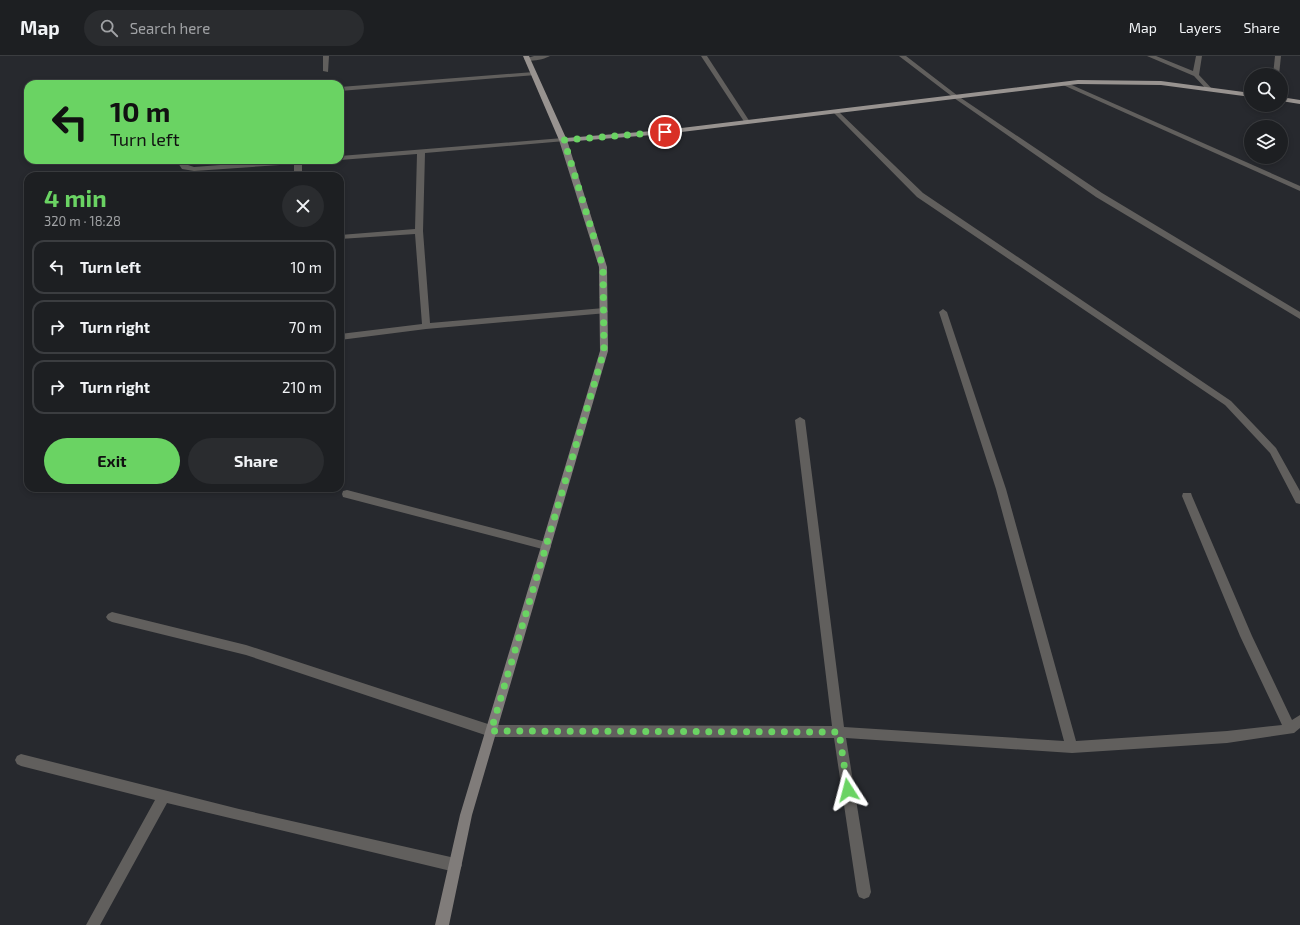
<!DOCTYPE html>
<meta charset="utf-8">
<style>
:root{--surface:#1d1f22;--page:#2a2c2f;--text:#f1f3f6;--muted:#a0a2a5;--line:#3b3d40;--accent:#6ad363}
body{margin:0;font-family:"Exo 2",sans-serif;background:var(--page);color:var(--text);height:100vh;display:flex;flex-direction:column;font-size:15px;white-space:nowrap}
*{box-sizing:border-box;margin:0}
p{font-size:13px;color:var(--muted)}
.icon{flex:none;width:22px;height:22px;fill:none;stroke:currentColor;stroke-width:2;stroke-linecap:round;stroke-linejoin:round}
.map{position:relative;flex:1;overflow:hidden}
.details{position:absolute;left:24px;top:116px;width:320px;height:320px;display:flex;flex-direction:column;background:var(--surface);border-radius:12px;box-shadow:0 2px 6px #0003,0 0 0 1px var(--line)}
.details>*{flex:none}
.hud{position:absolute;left:24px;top:24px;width:320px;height:84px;border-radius:12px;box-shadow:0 2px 6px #0003,0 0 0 1px var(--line);background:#6ad363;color:#111;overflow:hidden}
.fabs{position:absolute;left:1244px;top:12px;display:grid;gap:8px}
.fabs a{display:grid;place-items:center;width:44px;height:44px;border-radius:50%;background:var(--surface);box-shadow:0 2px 6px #0003,0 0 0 1px var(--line);font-size:20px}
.pin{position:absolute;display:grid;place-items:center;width:34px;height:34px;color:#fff;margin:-17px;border:2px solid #fff;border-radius:50%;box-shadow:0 1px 4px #0007}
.me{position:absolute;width:44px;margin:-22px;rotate:351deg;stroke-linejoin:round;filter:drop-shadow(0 0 3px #0008)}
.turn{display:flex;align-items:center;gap:14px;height:84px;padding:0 20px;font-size:18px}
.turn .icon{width:52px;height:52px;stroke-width:2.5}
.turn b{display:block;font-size:28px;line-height:34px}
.round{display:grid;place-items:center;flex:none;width:42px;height:42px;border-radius:21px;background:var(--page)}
.summary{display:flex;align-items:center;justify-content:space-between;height:68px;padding:0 20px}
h1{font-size:24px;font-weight:700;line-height:30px;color:var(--accent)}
.action{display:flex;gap:8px;margin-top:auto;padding:8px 20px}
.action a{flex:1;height:46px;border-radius:24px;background:var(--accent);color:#111;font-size:16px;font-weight:700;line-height:46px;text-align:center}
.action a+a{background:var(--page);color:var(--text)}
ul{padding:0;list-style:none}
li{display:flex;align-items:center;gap:12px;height:54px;margin:0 8px 6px;padding:0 12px;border:2px solid var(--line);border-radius:12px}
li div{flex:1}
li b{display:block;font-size:15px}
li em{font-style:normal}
header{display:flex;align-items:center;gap:24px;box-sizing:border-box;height:56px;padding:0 20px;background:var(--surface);border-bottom:1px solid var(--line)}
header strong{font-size:19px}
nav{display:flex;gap:22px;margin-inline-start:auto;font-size:14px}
.search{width:280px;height:36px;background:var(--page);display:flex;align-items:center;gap:10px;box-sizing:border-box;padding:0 14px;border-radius:22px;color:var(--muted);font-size:15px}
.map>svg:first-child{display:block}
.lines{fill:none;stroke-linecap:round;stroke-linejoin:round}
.street{fill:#615f5d;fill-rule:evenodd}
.secondary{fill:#807c7a;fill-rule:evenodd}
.primary{fill:#989390;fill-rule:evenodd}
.route{stroke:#6ad363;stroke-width:7;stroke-dasharray:0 12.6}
</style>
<header>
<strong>Map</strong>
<div class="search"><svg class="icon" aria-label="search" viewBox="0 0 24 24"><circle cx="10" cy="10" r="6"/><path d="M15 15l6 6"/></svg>Search here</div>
<nav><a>Map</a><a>Layers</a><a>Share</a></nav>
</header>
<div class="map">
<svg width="1300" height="869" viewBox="0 0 1300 869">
<rect width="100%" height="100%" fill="#27292e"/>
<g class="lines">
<!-- street -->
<g class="street">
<path d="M 323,0 L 329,0 L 328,16 L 323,15 Z"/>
<path d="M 534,0 L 550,0 C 545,3 529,7 524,3 Z"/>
<path d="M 701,0 L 707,0 L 750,66 L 749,67 L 745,67 Z"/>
<path d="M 899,0 L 906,0 L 958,40 L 1102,137 L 1300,256 L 1300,263 L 1096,141 L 954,42 Z"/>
<path d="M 1147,0 L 1156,0 L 1193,15 L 1196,0 L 1202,0 L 1199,19 L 1213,34 L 1208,35 L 1194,20 Z"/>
<path d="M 1275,0 L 1281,0 L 1279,19 L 1273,19 Z"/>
<path d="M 534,16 L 536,17 L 536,19 L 340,35 L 340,31 Z"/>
<path d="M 1065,26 L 1300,130 L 1300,135 L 1063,29 L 1062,28 Z"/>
<path d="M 836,54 L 838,55 L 923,137 L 1231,345 L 1276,392 L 1300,435 L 1300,448 L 1296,447 L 1270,397 L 1225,349 L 917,141 L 834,57 L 834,55 Z"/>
<path d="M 563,82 L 567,84 L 565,85 L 425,97 L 423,175 L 430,267 L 604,252 L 608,255 L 607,257 L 426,273 L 340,284 L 340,278 L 422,268 L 415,178 L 340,183 L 340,179 L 415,173 L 417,98 L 340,104 L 340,100 Z"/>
<path d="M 176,104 L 184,104 L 188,109 L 194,111 L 287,104 L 321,104 L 317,106 L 302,107 L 302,120 L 294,120 L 294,108 L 194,115 L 182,113 Z"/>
<path d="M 943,253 L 947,256 L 1006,433 L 1076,685 L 1227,675 L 1282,669 L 1240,580 L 1182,440 L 1183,437 L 1191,437 L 1192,440 L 1252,580 L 1292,664 L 1300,659 L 1300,672 L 1294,677 L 1227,687 L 1072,697 L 846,682 L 871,836 L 869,841 L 864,843 L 859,841 L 857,836 L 834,682 L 491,681 L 246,599 L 112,566 L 108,564 L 106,561 L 108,558 L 112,556 L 246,589 L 491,669 L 832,670 L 795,364 L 800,361 L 805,364 L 844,671 L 1064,685 L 996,433 L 939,256 Z"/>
<path d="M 347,434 L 546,486 L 550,487 L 551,490 L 550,493 L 546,494 L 343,441 L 342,438 L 343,435 Z"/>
<path d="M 21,698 L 239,753 L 455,802 L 460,804 L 462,809 L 460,814 L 455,816 L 167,747 L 100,869 L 86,869 L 155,744 L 21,710 L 17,708 L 15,704 L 17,700 Z"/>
</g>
<!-- secondary -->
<path class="secondary" d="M 563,82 L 567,84 L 607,211 L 608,295 L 472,759 L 449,869 L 435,869 L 460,759 L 600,295 L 599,211 L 559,84 Z"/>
<!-- primary -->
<g class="primary">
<path d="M 523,0 L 529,0 L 566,82 L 665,74 L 1078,24 L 1161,25 L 1251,37 L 1251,41 L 1161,29 L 1078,28 L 665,78 L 563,86 L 559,84 Z"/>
<path d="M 1281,41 L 1300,44 L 1300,48 L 1281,45 Z"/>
</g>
</g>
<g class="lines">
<!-- route -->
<path class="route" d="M 665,76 L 564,84 L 603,211 L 604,295 L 491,675 L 839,676 L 848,734"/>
</g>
</svg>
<div class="fabs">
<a><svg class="icon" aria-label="search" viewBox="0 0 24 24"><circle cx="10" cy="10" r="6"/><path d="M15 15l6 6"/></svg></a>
<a><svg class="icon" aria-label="layers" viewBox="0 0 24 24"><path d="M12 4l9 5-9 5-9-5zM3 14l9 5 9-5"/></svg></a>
</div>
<div class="pin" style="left:665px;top:76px;background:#d93025"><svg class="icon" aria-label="arrive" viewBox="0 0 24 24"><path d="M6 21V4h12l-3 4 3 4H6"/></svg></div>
<svg class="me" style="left:848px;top:734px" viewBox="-20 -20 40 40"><path d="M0-17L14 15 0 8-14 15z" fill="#6ad363" stroke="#fff" stroke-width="4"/></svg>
<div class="hud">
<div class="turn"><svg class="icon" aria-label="left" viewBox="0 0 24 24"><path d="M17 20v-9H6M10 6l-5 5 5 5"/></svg><div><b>10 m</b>Turn left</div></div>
</div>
<section class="details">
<div class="summary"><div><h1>4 min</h1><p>320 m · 18:28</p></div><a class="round"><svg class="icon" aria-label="close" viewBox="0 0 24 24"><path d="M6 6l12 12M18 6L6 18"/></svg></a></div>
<ul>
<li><svg class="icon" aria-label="left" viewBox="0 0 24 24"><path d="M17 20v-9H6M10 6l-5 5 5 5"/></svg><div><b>Turn left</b></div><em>10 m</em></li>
<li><svg class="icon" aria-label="right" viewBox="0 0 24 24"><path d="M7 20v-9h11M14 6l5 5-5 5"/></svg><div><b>Turn right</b></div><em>70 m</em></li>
<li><svg class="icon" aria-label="right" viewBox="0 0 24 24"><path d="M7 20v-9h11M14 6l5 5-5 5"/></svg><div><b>Turn right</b></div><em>210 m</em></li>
</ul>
<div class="action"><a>Exit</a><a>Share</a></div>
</section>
</div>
